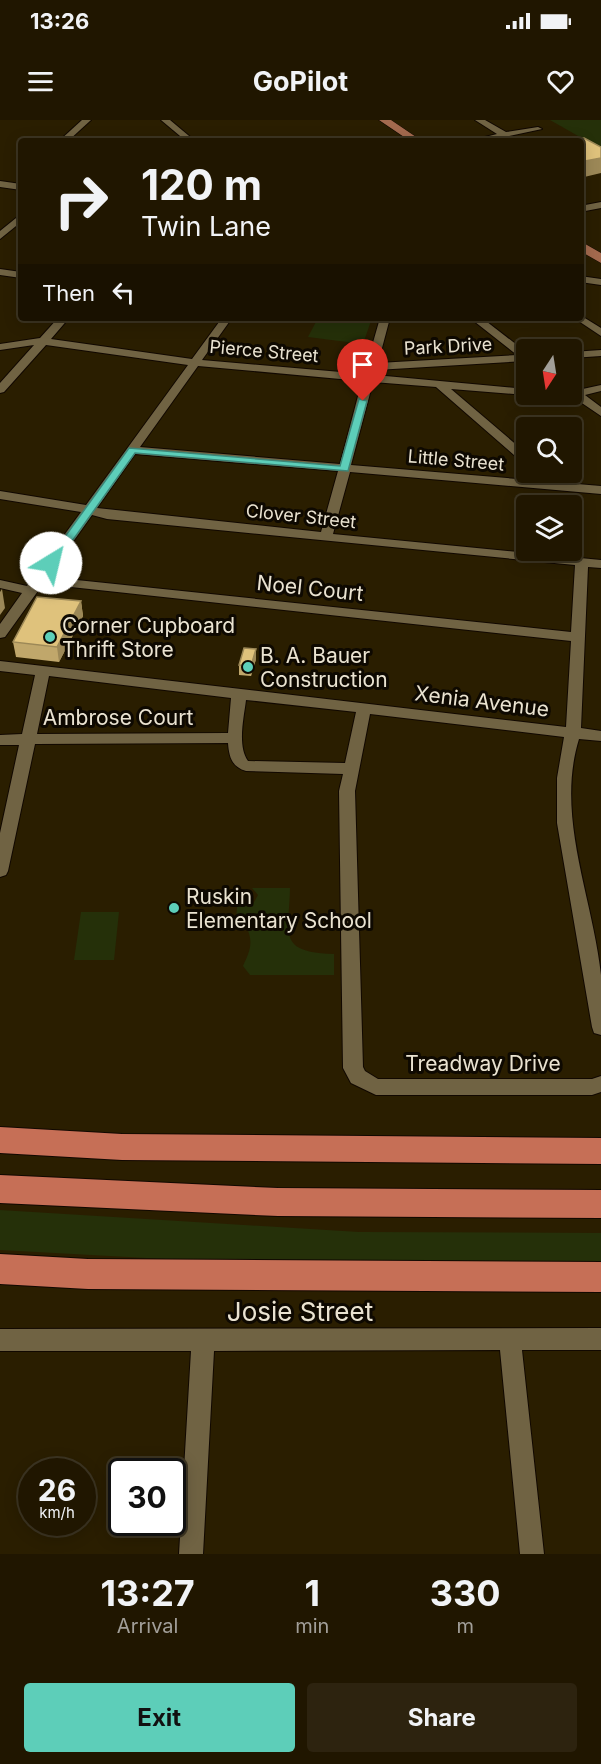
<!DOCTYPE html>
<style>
:root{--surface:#201600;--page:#2d230f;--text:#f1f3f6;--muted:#a29f99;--line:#3d3522;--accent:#5dceb9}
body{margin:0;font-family:Inter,sans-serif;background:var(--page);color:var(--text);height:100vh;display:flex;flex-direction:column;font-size:22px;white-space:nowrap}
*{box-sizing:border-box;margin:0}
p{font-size:20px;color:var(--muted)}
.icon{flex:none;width:33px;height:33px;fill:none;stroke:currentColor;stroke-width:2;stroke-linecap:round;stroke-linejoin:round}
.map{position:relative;height:1434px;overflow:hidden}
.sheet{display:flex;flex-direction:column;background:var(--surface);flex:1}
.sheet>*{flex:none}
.banner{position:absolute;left:18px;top:18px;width:566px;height:183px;border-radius:6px;box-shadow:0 3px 15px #0003,0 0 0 2px var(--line);background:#201600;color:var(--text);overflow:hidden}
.needle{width:39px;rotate:192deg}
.controls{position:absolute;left:516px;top:219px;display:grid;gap:12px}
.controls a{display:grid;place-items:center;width:66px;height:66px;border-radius:6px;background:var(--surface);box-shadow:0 3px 15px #0003,0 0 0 2px var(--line);font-size:30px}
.speed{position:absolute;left:18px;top:1338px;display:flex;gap:12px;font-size:30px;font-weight:700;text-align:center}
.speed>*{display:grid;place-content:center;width:78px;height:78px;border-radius:50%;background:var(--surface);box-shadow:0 3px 15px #0003,0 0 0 2px var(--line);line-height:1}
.speed small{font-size:15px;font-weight:400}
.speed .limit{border:3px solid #111;border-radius:9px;background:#fff;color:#111}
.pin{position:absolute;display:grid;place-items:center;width:51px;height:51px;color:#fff;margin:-62px -26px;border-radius:50% 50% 50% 0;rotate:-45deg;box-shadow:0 0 6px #0007}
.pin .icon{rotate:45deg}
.me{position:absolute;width:66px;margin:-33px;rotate:36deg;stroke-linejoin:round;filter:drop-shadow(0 0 4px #0008)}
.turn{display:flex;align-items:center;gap:21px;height:126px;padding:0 24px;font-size:27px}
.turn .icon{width:78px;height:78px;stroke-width:2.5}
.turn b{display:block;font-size:42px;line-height:51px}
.then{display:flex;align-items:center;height:57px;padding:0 24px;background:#0003;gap:12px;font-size:22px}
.eta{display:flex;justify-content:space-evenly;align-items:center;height:102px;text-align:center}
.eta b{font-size:36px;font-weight:700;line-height:42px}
.cta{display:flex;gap:12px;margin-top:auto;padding:12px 24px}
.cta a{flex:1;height:69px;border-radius:6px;background:var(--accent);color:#111;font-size:24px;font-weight:700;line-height:69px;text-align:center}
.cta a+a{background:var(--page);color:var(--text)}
.status{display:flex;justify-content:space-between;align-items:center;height:42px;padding:0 30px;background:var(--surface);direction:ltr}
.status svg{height:16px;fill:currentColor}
header{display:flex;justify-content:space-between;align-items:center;height:78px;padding:0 24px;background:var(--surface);font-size:27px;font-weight:700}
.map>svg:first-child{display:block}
.green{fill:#253009}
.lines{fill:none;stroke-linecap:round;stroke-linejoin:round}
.minor-casing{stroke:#110800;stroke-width:2}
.major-casing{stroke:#110800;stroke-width:1}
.highway-casing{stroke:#110800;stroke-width:2}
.minor{fill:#706343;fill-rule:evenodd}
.major{fill:#a46a4e;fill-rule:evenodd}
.highway{fill:#c66f56;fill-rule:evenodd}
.wall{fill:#c0a76b}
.shaded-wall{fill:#9c8857}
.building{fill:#dfc27c;stroke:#9c8857;stroke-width:1.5}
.route{fill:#5dceb9;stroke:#3c8678;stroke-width:1.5}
.poi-dot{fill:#5dceb9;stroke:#0e0901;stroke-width:2}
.labels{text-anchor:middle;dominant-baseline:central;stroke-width:6;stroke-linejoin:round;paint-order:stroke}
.far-street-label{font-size:18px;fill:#eae3d1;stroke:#0e0901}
.street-label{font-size:21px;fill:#eae3d1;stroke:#0e0901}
.poi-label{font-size:21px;fill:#eae3d1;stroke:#0e0901;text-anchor:start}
.near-street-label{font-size:26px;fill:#eae3d1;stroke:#0e0901}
</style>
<div class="status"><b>13:26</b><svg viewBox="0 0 49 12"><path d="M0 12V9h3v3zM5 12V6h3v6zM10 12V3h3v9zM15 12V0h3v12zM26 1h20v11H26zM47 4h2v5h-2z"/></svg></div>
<header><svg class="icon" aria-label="menu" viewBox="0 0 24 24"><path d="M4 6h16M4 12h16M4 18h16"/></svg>GoPilot<svg class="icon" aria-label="heart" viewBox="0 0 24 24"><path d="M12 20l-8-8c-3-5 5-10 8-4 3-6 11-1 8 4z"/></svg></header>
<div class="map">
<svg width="601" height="1434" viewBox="0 0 601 1434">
<rect width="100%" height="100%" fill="#2a1e00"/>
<!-- green -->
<g class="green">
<path d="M 550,0 L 601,0 L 601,29 Z"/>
<path d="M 318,198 L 372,198 L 363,224 L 308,217 Z"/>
<path d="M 252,768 L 290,768 C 289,815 277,832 334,834 L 334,855 L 250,855 L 243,846 C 250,831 254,822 246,806 L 236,803 L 237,787 L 253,784 L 258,775 Z"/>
<path d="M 81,792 L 119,792 L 114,840 L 74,840 Z"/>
<path d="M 0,1090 L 359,1112 L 601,1113 L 601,1147 L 309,1147 L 0,1130 Z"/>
</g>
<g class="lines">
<defs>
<g id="minor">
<path d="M 82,0 L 91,0 L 68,21 L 59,21 Z"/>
<path d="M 161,0 L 170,0 L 195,21 L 186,21 Z"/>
<path d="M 475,0 L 485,0 L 506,12 L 538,7 L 542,9 L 486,21 L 469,21 L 497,14 Z"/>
<path d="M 0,61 L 21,64 L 21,70 L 0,67 Z"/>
<path d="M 601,82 L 601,88 L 580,92 L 580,86 Z"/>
<path d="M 21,94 L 21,102 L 0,119 L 0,111 Z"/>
<path d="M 0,149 L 21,152 L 21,158 L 0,155 Z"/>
<path d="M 580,156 L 601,159 L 601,165 L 580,162 Z"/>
<path d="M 580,195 L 601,208 L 601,216 L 574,198 L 580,198 Z"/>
<path d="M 58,198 L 69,198 L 51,219 L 192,239 L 222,198 L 232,198 L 202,240 L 364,254 L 380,198 L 390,198 L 378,243 L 517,235 L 470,198 L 482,198 L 526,232 L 526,241 L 376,250 L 375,255 L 526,269 L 526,274 L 530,274 L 526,275 L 451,269 L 526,333 L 526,342 L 522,342 L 436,267 L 373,262 L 351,345 L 601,366 L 601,374 L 350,352 L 333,414 L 601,440 L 601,448 L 588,447 L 581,608 L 601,611 L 601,621 L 579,619 C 555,696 593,778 601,855 C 601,874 601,895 601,915 L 594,913 L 592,907 L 557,703 L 557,658 L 564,617 L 370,594 L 355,671 L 363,947 L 365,951 L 378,959 L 592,959 L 601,956 L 601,972 L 592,975 L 376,975 L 351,963 L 343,948 L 339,671 L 343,654 L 246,651 C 232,647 229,637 228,623 L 35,624 L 8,751 L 6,755 L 0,757 L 0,713 L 19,625 L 0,625 L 0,615 L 22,614 L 35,555 L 0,551 L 0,541 L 566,607 L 571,521 L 43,464 L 5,517 L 0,518 L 0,504 L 22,473 L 0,468 L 0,460 L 27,466 L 81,392 L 0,379 L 0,371 L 86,385 L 188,245 L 46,225 L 4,272 L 0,273 L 0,263 L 34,225 L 0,230 L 0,224 L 40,218 ZM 198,246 L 362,261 L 340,344 L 140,327 ZM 135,334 L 338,351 L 321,412 L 97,388 ZM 92,395 L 107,399 L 575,445 L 571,512 L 48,457 ZM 49,556 L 231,578 L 228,613 L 37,614 ZM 246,580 L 356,592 L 345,643 L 248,641 C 237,626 244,597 246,580 Z"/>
<path d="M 601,230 L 601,236 L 572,238 L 572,232 Z"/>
<path d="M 601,265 L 601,271 L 585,275 L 601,287 L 601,296 L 573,277 L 555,277 L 550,274 L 572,274 L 572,268 L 578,270 Z"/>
<path d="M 601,1208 L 601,1230 L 522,1230 L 544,1434 L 520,1434 L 500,1230 L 214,1231 L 203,1434 L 179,1434 L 191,1231 L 0,1231 L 0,1209 Z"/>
</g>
<g id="major">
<path d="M 379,0 L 391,0 L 422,21 L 410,21 Z"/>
<path d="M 580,121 L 601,133 L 601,143 L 580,131 Z"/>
</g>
<g id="highway">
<path d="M 0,1007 L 122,1014 L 601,1018 L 601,1044 L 122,1040 L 0,1033 Z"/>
<path d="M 0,1055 L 278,1068 L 601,1070 L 601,1098 L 278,1096 L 0,1083 Z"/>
<path d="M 0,1134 L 88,1139 L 601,1142 L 601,1172 L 88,1169 L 0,1164 Z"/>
</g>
</defs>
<!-- minor casing -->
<use href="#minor" class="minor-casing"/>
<!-- major casing -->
<use href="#major" class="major-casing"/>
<!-- highway casing -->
<use href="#highway" class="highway-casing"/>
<!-- minor -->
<use href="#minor" class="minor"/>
<!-- major -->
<use href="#major" class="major"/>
<!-- highway -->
<use href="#highway" class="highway"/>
</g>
<!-- wall -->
<g class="wall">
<path d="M 81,481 L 83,496 L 59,542 L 16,537 L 13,522 Z"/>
<path d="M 256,539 L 251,556 L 239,555 L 239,545 Z"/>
</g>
<!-- shaded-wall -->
<g class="shaded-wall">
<path d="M 601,38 L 601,53 L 580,58 L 580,42 Z"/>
<path d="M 2,469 L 5,488 L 0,495 L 0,472 Z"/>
<path d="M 81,481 L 83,496 L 59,542 L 57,527 Z"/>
<path d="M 256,529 L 256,539 L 251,556 L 251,546 Z"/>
</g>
<!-- building -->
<g class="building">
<path d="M 584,18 L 601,27 L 601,38 L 580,42 L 580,21 L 569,21 Z"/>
<path d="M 37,477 L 81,481 L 57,527 L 13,522 Z"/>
<path d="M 244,528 L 256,529 L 251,546 L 239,545 Z"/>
</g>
<!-- route -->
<path class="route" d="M 359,279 L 367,281 L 348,351 L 135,333 L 55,445 L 47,445 L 46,443 L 129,328 L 340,346 Z"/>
<!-- markers -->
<g class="poi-dot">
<circle cx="50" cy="517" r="6"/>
<circle cx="248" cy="547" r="6"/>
<circle cx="174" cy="788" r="6"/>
</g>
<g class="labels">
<!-- far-street labels -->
<g class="far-street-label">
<text transform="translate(448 226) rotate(-3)">Park Drive</text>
<text transform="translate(264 231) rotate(5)">Pierce Street</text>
<text transform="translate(456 340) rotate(5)">Little Street</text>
<text transform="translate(301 396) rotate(6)">Clover Street</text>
</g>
<!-- street labels -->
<g class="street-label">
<text transform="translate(310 468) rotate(6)">Noel Court</text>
<text transform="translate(482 581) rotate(7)">Xenia Avenue</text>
<text x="118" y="597">Ambrose Court</text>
<text x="483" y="943">Treadway Drive</text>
</g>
<!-- poi labels -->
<g class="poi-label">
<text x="62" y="505">Corner Cupboard<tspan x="62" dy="24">Thrift Store</tspan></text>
<text x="260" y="535">B. A. Bauer<tspan x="260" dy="24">Construction</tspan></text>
<text x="186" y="776">Ruskin<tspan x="186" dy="24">Elementary School</tspan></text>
</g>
<!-- near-street labels -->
<g class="near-street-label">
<text x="300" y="1191">Josie Street</text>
</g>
</g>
</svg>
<div class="controls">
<a><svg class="needle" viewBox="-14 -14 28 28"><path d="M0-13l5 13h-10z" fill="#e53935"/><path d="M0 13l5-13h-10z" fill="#a29f99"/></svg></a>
<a><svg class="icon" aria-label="search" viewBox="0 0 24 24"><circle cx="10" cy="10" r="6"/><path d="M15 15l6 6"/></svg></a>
<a><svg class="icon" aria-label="layers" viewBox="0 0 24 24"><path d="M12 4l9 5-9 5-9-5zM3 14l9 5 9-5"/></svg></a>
</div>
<div class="speed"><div>26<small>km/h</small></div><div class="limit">30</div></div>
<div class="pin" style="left:363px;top:281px;background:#d93025"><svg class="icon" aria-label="arrive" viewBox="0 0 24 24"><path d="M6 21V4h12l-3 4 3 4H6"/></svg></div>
<svg class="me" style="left:51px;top:443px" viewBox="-20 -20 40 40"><circle r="19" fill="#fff"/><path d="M0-13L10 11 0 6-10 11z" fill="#5dceb9"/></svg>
<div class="banner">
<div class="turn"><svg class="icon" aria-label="right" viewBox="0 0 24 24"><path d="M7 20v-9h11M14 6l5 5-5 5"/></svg><div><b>120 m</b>Twin Lane</div></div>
<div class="then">Then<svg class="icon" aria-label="left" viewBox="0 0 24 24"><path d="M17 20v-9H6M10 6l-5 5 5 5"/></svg></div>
</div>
</div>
<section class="sheet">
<div class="eta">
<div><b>13:27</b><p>Arrival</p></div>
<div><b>1</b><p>min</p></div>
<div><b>330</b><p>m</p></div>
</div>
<div class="cta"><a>Exit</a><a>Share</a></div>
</section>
